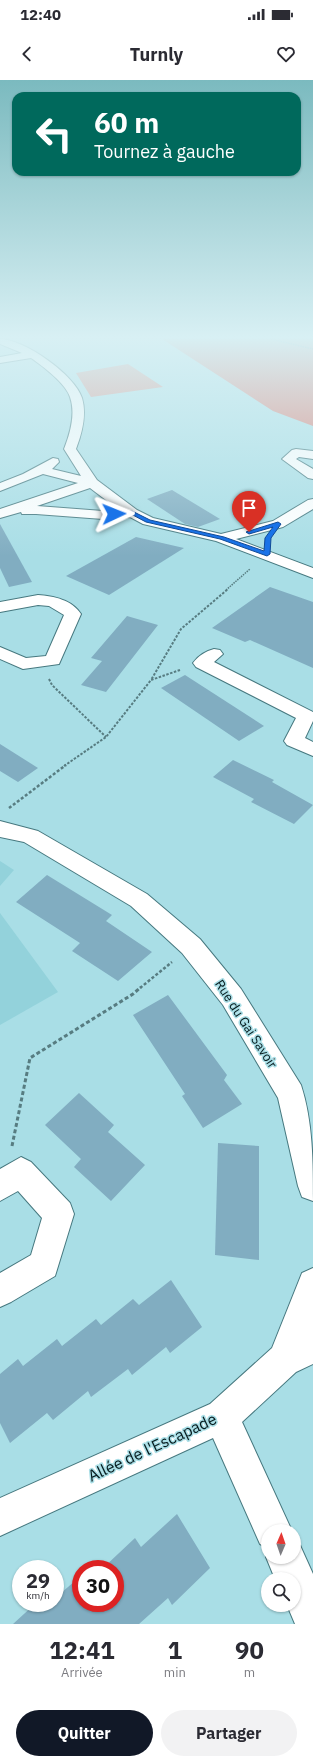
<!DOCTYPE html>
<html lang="fr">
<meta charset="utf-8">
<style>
:root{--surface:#fff;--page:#f2f2f3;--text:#2b2b33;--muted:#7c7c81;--accent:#111827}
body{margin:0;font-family:"IBM Plex Sans",sans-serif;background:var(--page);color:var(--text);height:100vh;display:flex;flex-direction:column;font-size:15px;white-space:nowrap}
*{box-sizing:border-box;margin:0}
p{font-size:13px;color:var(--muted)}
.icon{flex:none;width:22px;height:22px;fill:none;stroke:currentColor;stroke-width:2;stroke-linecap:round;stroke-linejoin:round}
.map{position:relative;height:1544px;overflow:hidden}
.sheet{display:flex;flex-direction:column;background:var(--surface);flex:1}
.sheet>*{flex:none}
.banner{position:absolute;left:12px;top:12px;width:289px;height:84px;border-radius:12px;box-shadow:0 1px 3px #0004;background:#00695c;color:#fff;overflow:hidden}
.needle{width:26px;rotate:2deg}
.controls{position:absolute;left:261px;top:1444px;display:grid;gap:8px}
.controls a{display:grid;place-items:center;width:40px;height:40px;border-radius:50%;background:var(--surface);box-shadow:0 1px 3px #0004;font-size:20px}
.speed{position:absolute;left:12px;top:1480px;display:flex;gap:8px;font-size:20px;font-weight:700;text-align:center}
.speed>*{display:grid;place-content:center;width:52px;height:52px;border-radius:50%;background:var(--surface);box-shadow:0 1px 3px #0004;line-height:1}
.speed small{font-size:10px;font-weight:400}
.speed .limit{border:6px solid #d22;background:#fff;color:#111}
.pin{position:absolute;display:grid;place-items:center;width:34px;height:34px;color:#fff;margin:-41px -17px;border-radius:50% 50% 50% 0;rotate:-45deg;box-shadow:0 0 4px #0007}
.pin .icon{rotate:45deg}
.me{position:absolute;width:44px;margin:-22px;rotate:88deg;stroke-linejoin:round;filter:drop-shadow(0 0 3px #0008)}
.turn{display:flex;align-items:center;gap:14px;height:84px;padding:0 16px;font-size:18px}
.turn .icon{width:52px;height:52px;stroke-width:2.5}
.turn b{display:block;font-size:28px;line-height:34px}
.eta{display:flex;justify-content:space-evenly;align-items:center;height:68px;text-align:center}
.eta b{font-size:24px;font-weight:700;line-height:28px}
.button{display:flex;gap:8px;margin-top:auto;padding:8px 16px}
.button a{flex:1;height:46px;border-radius:24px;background:var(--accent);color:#fff;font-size:16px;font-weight:700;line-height:46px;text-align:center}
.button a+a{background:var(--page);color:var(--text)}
.status{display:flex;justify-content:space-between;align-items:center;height:28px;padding:0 20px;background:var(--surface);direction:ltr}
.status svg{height:11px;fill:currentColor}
header{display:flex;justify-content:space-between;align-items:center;height:52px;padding:0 16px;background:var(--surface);font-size:18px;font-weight:700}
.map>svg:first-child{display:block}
.built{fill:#93d2db}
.green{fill:#da8e84}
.forest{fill:#db7c71}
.building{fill:#81adc1}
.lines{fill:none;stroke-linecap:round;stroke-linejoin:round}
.minor-casing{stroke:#46787f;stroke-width:2}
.path-far3{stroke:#577c81;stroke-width:1.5;stroke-dasharray:1.5 1;stroke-linecap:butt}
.path-far2{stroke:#577c81;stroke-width:2;stroke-dasharray:2.5 1.5;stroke-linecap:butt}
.path-far1{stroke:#577c81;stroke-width:2.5;stroke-dasharray:3 2;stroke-linecap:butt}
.path{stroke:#577c81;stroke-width:3;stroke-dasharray:4 2.5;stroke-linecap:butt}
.minor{fill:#fff;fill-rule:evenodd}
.route{fill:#1a73e8;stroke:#114b97}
.labels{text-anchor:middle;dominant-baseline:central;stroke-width:3;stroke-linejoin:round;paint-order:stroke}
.street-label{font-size:13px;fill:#061b1e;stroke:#a9dee6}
.near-street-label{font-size:16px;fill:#061b1e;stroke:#a9dee6}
</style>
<div class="status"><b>12:40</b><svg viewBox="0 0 49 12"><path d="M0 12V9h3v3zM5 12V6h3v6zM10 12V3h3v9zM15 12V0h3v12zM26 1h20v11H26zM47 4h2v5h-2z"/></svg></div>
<header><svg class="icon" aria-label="back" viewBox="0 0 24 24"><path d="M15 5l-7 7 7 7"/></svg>Turnly<svg class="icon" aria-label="heart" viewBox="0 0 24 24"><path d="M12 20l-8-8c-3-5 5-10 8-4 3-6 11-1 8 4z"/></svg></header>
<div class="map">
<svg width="313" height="1544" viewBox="0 0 313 1544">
<rect width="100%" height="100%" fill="#a9dee6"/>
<!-- built -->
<g class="built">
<path d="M 0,781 L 14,790 L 0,806 Z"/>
<path d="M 0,833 L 58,912 L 0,945 Z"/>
</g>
<!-- green -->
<path class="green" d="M 128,284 L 163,307 L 91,317 L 76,293 Z"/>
<!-- forest -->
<path class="forest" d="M 162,259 L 313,259 L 313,346 L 273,331 Z"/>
<!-- building -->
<g class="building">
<path d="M 172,410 L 220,439 L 198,447 L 185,444 L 147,419 Z"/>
<path d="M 0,444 L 32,502 L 9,507 L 0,488 Z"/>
<path d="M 136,457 L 184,468 L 109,515 L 66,496 Z"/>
<path d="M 270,507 L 313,522 L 313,588 L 250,560 L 245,562 L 212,548 Z"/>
<path d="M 127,536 L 158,545 L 106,612 L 81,605 L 102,581 L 91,578 Z"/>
<path d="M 185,595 L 264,646 L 239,661 L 161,608 Z"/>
<path d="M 0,664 L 38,688 L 18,702 L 0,691 Z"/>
<path d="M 233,680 L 274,700 L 272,702 L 313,725 L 294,744 L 251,722 L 254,719 L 213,697 Z"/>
<path d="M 47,795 L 112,835 L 106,841 L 152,872 L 118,901 L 72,871 L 80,863 L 16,822 Z"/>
<path d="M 168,915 L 227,995 L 224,1000 L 242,1024 L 203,1048 L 182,1016 L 185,1014 L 133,935 Z"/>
<path d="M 79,1013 L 114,1045 L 108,1052 L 145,1085 L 111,1121 L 74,1087 L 81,1079 L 45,1045 Z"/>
<path d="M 218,1063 L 259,1066 L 259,1180 L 215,1175 Z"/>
<path d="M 171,1200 L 202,1247 L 170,1273 L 166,1267 L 132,1295 L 128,1289 L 91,1317 L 88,1311 L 53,1340 L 47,1333 L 10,1363 L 0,1343 L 0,1294 L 18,1279 L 23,1286 L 57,1259 L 62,1266 L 96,1239 L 101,1245 L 133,1219 L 139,1225 Z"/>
<path d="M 177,1434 L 210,1488 L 172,1525 L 168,1518 L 139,1544 L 13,1544 L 36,1523 L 55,1523 L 55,1518 L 81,1496 L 81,1523 L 115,1523 L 115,1489 L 102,1489 L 135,1458 L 141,1467 Z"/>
</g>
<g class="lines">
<defs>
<g id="minor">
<path d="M 0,259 C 24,259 75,295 82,318 C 87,335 82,353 76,369 L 97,400 L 137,430 L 153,438 L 221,454 L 273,441 L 308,420 L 313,419 L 313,429 L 283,447 L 236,459 L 313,488 L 313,498 L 216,461 L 143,444 L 130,437 L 103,439 L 36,434 L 22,434 L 21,432 L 0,438 L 0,429 L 78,403 L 43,394 L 0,411 L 0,403 L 23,394 L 53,378 L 58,379 L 59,382 L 52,389 L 81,396 L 64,369 C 70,354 76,334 70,317 C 66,304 43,286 31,278 L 0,283 L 0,277 L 22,273 L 0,264 ZM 90,408 L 119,430 L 103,431 L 37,426 Z"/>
<path d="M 296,369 L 313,371 L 313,379 L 299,377 L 296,379 L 313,389 L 313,399 L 308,398 L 282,379 L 292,370 Z"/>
<path d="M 38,515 C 54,516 72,520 81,534 L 59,584 L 23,589 L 0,579 L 0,567 L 26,578 L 46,576 L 64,535 L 49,526 L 38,525 L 0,532 L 0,522 Z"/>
<path d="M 214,569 L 220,570 L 223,574 L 214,582 L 313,632 L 313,641 L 305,658 L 313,662 L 313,676 L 287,665 L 284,661 L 296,638 L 196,587 L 193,583 C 198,576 206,571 214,569 Z"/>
<path d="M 0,741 L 38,751 L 147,814 L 200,859 L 241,909 L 301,1005 C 313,1042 313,1082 313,1121 L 302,1117 L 298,1106 L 278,1018 L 223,925 L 182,873 L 131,826 L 24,762 L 0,757 Z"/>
<path d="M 21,1077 L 31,1082 L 70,1123 L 74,1134 L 55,1196 L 11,1222 L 0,1227 L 0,1193 L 31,1175 L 42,1138 L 18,1111 L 0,1121 L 0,1089 Z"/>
<path d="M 313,1188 L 313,1284 L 296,1292 L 242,1342 L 292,1451 L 268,1451 L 268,1468 L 260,1464 L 213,1358 L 0,1456 L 0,1418 L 210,1324 L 272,1268 L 302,1193 Z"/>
<path d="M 294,1461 L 299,1463 L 313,1494 L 313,1544 L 295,1544 L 287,1525 L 294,1525 L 294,1499 L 275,1499 L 266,1477 L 268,1471 L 268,1477 L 294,1477 Z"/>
</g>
</defs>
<!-- minor casing -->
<use href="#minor" class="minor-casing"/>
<!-- path-far3 -->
<g class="path-far3">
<path d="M 271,259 L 313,269"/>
<path d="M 226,510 L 250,489"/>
</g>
<!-- path-far2 -->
<g class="path-far2">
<path d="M 180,590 L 151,600 L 181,549 L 228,509"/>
<path d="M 49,599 L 52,605 L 106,657"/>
<path d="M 64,686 L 106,657 L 151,600"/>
</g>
<!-- path-far1 -->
<g class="path-far1">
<path d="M 9,728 L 66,685"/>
<path d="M 140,908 L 172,882"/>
</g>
<!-- path -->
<path class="path" d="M 12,1066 L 30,978 L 133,914 L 141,907"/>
<!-- minor -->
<use href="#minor" class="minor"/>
</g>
<!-- sky -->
<linearGradient id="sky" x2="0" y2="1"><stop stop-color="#7bbabf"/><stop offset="0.54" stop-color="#d8f0f4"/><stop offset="1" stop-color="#d8f0f4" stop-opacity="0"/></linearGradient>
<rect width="313" height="476" fill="url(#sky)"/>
<!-- route -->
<path class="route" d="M 132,431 L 150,440 L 224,457 L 264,471 L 265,458 L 273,447 L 249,454 L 246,452 L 278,442 L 281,444 L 271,458 L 270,474 L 267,476 L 220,459 L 146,442 L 131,434 L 114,436 L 111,434 L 114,433 Z"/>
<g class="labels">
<!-- street labels -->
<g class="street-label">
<text transform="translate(246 944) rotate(57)">Rue du Gai Savoir</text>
</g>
<!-- near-street labels -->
<g class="near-street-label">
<text transform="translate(152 1367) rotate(-25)">Allée de l'Escapade</text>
</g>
</g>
</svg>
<div class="controls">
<a><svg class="needle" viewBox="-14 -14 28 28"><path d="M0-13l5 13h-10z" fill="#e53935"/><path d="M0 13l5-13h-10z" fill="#7c7c81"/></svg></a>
<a><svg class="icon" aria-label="search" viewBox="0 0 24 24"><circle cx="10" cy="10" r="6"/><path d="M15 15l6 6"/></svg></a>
</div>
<div class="speed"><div>29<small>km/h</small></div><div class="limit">30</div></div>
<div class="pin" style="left:249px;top:452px;background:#d93025"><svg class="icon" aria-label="arrive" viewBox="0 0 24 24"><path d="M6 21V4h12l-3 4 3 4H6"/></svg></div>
<svg class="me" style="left:114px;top:434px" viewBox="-20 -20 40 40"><path d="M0-17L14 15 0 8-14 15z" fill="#1a73e8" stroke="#fff" stroke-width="4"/></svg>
<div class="banner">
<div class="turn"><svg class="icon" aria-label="left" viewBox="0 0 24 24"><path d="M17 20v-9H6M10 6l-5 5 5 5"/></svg><div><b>60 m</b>Tournez à gauche</div></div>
</div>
</div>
<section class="sheet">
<div class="eta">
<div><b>12:41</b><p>Arrivée</p></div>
<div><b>1</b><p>min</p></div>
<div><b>90</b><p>m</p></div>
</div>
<div class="button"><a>Quitter</a><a>Partager</a></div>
</section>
